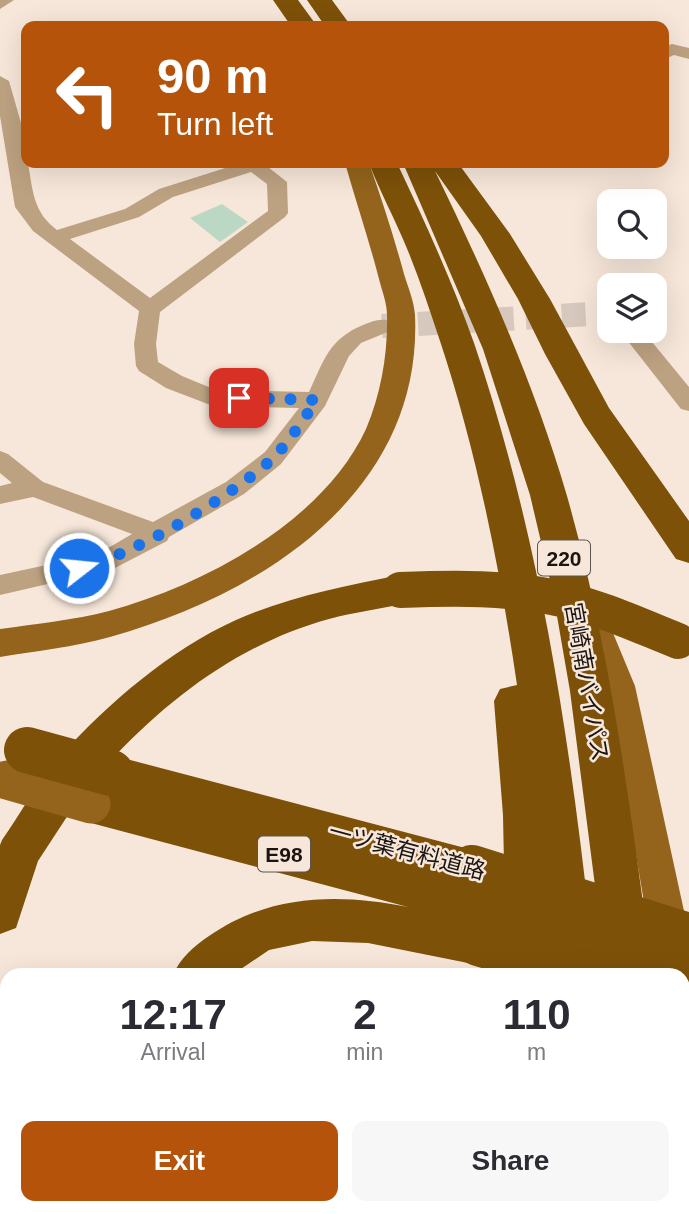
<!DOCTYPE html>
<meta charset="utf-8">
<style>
:root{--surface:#fff;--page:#f7f7f7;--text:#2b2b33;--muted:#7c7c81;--accent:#b45309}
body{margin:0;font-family:Helvetica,"Noto Sans JP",sans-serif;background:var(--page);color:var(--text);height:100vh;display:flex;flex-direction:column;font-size:26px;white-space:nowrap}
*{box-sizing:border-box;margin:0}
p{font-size:23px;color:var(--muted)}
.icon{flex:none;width:38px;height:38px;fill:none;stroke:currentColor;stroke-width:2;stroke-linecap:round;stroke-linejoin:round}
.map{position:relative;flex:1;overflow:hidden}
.details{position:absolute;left:0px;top:968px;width:690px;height:247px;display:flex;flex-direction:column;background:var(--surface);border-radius:21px 21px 0 0;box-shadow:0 7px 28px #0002}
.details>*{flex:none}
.top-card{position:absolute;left:21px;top:21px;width:648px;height:147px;border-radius:14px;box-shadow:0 7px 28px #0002;background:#b45309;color:#fff;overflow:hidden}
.fabs{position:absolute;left:597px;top:189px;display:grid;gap:14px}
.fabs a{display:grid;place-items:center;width:70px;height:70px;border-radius:14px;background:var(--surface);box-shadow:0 7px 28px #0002;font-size:35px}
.pin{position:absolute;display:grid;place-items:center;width:60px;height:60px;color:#fff;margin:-30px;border-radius:14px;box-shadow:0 4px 10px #0006}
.me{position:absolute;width:77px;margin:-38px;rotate:74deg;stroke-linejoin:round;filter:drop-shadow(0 0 5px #0008)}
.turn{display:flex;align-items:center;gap:24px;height:147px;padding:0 21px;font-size:32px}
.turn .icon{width:91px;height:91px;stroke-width:2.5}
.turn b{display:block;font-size:49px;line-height:60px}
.eta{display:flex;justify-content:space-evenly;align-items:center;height:119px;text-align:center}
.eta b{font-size:42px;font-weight:700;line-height:49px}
.primary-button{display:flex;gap:14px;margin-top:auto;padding:14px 21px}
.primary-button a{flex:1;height:80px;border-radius:14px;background:var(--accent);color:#fff;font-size:28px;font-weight:700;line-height:80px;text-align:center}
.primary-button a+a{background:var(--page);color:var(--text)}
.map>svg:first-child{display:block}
.green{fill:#bad8c3}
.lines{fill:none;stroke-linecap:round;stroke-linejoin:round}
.minor-tunnel{stroke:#d6c8bc;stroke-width:24;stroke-dasharray:24 12;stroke-linecap:butt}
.minor{fill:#bda281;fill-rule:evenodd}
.major{fill:#94641c;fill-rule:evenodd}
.highway{fill:#7d5108;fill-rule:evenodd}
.major-bridge{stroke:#94641c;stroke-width:39}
.highway-bridge-far1{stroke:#7d5108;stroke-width:36}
.highway-bridge{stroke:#7d5108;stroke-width:46}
.route{stroke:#1a73e8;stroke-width:12;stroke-dasharray:0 21.6}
.labels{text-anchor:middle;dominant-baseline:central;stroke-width:5;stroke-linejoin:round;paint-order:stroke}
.shield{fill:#f7e7da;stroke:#5d544d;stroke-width:2}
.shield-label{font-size:21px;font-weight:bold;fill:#1b1511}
.street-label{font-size:23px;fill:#1b1511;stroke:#f7e7da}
</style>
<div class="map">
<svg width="689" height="1214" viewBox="0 0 689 1214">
<rect width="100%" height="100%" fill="#f7e7da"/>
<!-- green -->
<path class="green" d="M 222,204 L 248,222 L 220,242 L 190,218 Z"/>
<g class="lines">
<!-- minor-tunnel -->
<path class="minor-tunnel" d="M 382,326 L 609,313"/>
<!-- minor -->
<g class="minor">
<path d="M 0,0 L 14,0 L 0,9 Z"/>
<path d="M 672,44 L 689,48 L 689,59 L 674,55 L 663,60 L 663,47 Z"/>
<path d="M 0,76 L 9,81 L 25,137 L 26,163 L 28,163 C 33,191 33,212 57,230 L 125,209 L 159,189 L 241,163 L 263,163 L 287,182 L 288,213 L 285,217 L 160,312 L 156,344 L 158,362 L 182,376 L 216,390 L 309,392 C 324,360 329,339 363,325 C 373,321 380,318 390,321 L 393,326 L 390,331 L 361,343 L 349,356 L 325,406 L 281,464 L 244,494 L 169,537 L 167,541 L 113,569 L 0,595 L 0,575 L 98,554 L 132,534 L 33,497 L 0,504 L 0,486 L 12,483 L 0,473 L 0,451 L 8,454 L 43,482 L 153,522 L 226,482 L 265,452 L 299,408 L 213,406 L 166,388 L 139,371 L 136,366 L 134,344 L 139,311 L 33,231 L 15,207 L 0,116 ZM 251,172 L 267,184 L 268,211 L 150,298 L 70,239 L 139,217 L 173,197 Z"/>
<path d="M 620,331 L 643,331 L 689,387 L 689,411 L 681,409 Z"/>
</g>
<!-- major -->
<g class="major">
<path d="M 345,163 L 369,163 C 382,200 394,237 404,274 C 408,287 414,301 415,315 C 423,493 261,595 110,637 C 74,647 36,651 0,657 L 0,629 C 36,624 74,620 109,611 C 204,585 323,522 366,429 C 381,394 388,353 387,315 C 387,303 382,291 379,279 C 369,240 356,202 345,163 Z"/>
<path d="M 586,593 L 598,597 L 635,686 L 689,934 L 689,956 L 686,962 L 672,968 L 658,962 L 652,949 L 636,855 L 601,686 L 569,606 L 574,597 Z"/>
<path d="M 682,987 L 689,990 L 689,1064 L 682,1061 Z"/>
</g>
<!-- highway -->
<g class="highway">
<path d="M 273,0 L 298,0 L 317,26 L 291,26 Z"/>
<path d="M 307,0 L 332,0 L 351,26 L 325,26 Z"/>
<path d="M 369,163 L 397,163 C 425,222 452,281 474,343 C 538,531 568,727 590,924 L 583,939 L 567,945 L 551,939 L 545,926 L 528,934 L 512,928 L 505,913 L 503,815 L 494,701 L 500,689 L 517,685 C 500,569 477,453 440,341 C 430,311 420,280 408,251 C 396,221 380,192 369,163 Z"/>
<path d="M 403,163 L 458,163 L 510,234 L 550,299 L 609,408 L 689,521 L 689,563 L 676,559 L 584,424 L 545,354 L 518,299 L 481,236 L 435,171 C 486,276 534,383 567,496 C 608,640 628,791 648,940 L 641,955 L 625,962 L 609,955 L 602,940 L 570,691 L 553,593 L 530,495 L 483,349 Z"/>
<path d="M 400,575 L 413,579 L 419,590 L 413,601 C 386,609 357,611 329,619 C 245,642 175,693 115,756 L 488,854 L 494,868 L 488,882 L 481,885 L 493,889 L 500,904 L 493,919 L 482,923 L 494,928 L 501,943 L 494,958 L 478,965 L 368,943 L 312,941 L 269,950 L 232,975 L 173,975 C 181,957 193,947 209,936 C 269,894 339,893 408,907 L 91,823 L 76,817 L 72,809 L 38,861 L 16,928 L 0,934 L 0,845 L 2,840 C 21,813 38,781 60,756 C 109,703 169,650 236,620 C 288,597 344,586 400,575 ZM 93,779 L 96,786 L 101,788 L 91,785 L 86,787 Z"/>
<path d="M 682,981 L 689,983 L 689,1029 L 682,1027 Z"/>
<path d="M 0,1160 L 7,1163 L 7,1208 L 33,1208 L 30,1214 L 0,1214 Z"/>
<path d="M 104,1208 L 156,1208 L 159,1214 L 107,1214 Z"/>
<path d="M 483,1208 L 535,1208 L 532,1214 L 480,1214 Z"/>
<path d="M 561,1208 L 613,1208 L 614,1214 L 562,1214 Z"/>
<path d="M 625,1208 L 677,1208 L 678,1214 L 626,1214 Z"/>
</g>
<!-- major-bridge -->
<path class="major-bridge" d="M 7,780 L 91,804"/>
<!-- highway-bridge-far1 -->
<path class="highway-bridge-far1" d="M 400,590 C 454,588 509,587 561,599 C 602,608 640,626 678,641"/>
<!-- highway-bridge -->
<g class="highway-bridge">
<path d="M 27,750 L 111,773"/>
<path d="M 472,868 L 689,936"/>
<path d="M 477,904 L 689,975"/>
<path d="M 478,943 L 585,975"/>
</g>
</g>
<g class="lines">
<!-- route -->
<path class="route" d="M 79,568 C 131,557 230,497 271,460 C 289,443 303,419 317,400 L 239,398"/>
</g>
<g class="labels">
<!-- shield labels -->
<g class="shield">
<rect x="538" y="540.5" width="52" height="35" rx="5"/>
<rect x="258" y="836.5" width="52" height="35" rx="5"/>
</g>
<g class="shield-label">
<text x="564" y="558">220</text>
<text x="284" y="854">E98</text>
</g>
<!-- street labels -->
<g class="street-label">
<text transform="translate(587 682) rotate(80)">宮崎南バイパス</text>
<text transform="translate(407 851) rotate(15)">一ツ葉有料道路</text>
</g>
</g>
</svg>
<div class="fabs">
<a><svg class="icon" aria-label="search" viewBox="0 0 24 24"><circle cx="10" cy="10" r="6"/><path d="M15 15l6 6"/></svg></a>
<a><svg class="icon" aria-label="layers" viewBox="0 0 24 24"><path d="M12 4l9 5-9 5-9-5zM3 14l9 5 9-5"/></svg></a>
</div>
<div class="pin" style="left:239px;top:398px;background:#d93025"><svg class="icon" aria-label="arrive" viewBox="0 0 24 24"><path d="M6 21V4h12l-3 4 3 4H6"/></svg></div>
<svg class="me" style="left:79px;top:568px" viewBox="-20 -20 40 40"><circle r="17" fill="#1a73e8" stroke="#fff" stroke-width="3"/><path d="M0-11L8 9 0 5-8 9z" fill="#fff"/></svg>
<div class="top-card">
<div class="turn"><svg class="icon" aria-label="left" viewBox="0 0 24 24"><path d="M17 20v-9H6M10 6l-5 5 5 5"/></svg><div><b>90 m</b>Turn left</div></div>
</div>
<section class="details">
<div class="eta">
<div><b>12:17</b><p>Arrival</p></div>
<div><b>2</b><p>min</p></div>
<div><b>110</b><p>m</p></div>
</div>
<div class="primary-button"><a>Exit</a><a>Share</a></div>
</section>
</div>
